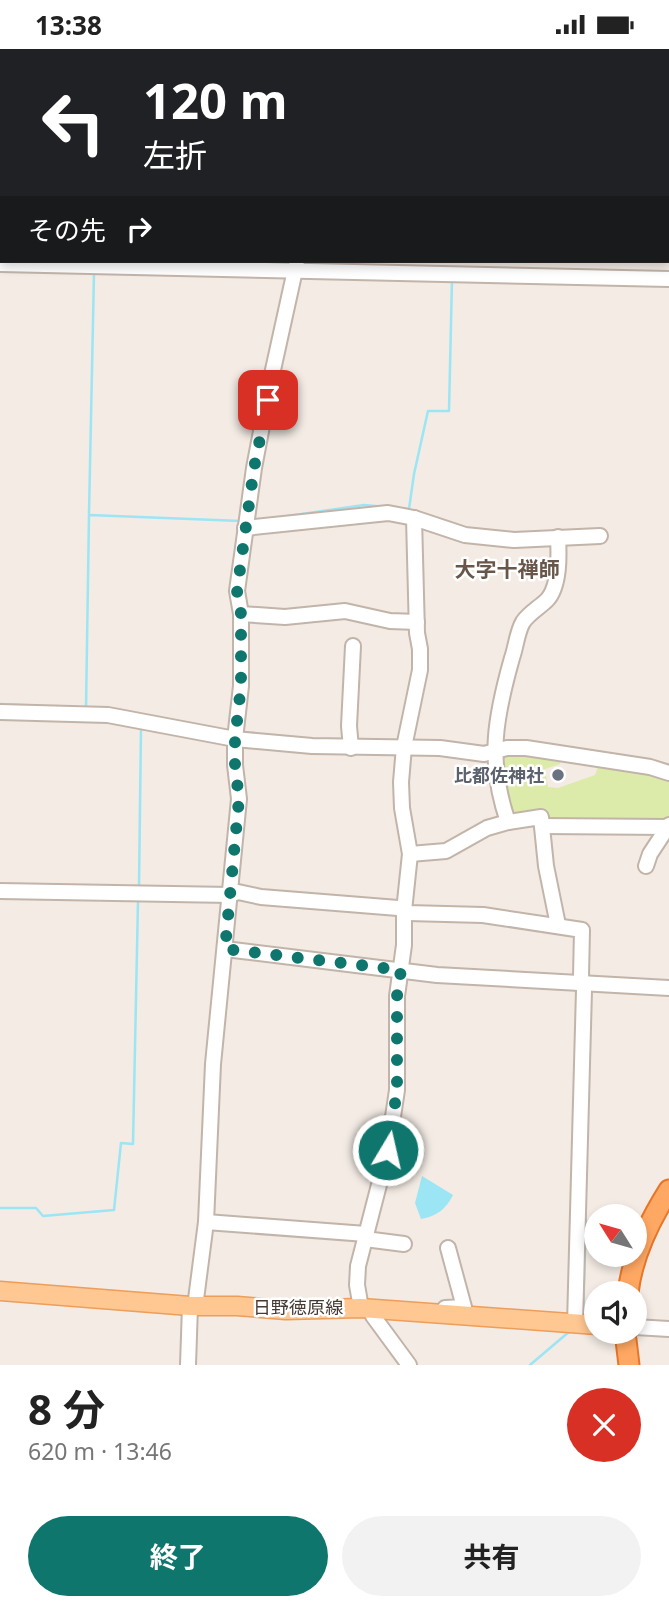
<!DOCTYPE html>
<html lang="ja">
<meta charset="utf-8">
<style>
:root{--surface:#fff;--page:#f2f2f2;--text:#222;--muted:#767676;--accent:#0f766e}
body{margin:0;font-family:"Noto Sans","Noto Sans JP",sans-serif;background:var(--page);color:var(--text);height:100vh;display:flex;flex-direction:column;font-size:26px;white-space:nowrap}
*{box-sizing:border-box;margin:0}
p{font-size:23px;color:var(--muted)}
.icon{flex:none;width:38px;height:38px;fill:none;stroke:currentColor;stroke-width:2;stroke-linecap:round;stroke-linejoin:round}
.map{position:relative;height:1316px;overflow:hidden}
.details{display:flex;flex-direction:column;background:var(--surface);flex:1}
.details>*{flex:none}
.guide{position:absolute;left:0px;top:0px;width:670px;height:214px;box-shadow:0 4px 10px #0003;background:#202124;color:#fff;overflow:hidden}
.needle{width:46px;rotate:307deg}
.controls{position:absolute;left:584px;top:1155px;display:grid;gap:14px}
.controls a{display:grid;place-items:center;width:63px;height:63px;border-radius:50%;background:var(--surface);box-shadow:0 4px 10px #0003;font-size:35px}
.pin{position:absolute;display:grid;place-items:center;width:60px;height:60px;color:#fff;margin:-30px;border-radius:14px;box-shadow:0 4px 10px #0006}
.me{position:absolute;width:77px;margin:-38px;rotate:9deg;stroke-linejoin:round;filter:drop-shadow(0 0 5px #0008)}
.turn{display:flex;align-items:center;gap:24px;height:147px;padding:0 28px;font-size:32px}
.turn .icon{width:91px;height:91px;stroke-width:2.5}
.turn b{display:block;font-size:49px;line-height:60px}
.then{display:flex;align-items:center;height:66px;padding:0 28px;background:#0003;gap:14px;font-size:26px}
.round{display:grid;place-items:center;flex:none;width:74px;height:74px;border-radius:37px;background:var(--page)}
.summary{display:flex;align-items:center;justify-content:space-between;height:119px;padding:0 28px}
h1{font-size:42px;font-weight:700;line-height:52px}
.action{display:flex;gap:14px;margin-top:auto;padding:14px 28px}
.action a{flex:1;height:80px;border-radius:42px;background:var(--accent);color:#fff;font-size:28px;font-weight:700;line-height:80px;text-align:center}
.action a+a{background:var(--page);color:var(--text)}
.status{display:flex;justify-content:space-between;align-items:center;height:49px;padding:0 35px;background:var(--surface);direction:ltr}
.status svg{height:19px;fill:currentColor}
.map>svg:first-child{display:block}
.green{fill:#dcebaa}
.water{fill:#9ce5f5}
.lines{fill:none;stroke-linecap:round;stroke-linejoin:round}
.stream{stroke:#9ce5f5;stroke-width:2.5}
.minor-casing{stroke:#c2b4a9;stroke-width:18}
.major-casing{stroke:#ec9e5a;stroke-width:21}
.highway-casing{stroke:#e8762a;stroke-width:23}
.minor{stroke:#fff;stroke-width:14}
.major{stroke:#ffc791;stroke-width:18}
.highway{stroke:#ffa863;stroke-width:19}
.route{stroke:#0f766e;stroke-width:12;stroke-dasharray:0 21.6}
.worship-dot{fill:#6b7280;stroke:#fff;stroke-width:2.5}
.labels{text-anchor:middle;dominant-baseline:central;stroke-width:5;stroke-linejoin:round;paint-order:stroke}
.worship-label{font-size:18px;font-weight:bold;fill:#5b616d;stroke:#fff;text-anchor:end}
.street-label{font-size:18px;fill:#463b34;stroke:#fff}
.quarter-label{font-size:21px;font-weight:bold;fill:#69564a;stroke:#fff}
</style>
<div class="status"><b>13:38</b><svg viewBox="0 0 49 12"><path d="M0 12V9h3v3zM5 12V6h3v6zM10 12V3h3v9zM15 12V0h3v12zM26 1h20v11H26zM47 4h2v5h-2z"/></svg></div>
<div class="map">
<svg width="669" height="1316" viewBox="0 0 669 1316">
<rect width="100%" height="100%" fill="#f3ebe4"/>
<!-- green -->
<path class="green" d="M 498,704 L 563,705 L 560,715 L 545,720 L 548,738 L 558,739 L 595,726 L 600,712 L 669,728 L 669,770 L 665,773 L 511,770 Z"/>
<!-- water -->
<path class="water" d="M 422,1127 L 453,1146 C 446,1160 437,1167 421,1170 L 415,1154 Z"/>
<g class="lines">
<!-- stream -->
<g class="stream">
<path d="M 457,2 L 457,0"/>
<path d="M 396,459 L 409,460 L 414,425 L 428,362 L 449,362 L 452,230"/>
<path d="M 89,465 L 94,224"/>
<path d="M 281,468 L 364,456 L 386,458"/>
<path d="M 0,655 L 46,657"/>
<path d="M 84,659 L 86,659 L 89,466 L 241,472"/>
<path d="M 139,838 L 141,679"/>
<path d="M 577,955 L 577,941"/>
<path d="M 0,1159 L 36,1159 L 43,1167 L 114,1161 L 121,1094 L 133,1095 L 138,852"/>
<path d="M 583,1168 L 586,1171 L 583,1268"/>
<path d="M 530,1316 L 570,1282"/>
</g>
<defs>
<g id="minor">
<path d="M 126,0 L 134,2"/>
<path d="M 320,0 L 321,2"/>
<path d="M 173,2 L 174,0"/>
<path d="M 234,2 L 234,0"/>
<path d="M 0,215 L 669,230"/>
<path d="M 245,479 L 388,464 L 414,469 L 465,486 L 514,491 L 600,487"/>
<path d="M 558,488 C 559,506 560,537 547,551 C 540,558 529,564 523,573 C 517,583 516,598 512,609 C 495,669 487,712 508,773 L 541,768 L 546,817 L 558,876"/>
<path d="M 241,565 L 285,568 L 345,562 L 390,572 L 417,573"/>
<path d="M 0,663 L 108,666 L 235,690 L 312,697 L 440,699 L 484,705 L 507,699 L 526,699 L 650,718 L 669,724"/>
<path d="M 351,699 L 349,677 L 353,597"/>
<path d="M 542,777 L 668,778"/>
<path d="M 410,805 L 446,802 L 487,779 L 508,773"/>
<path d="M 646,817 L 650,805 L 669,776"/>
<path d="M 0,842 L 230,846 L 238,843 L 261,848 L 398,859 L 408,864 L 483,866 L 582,881 L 581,927 L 584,941 L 575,1275"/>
<path d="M 225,900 L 437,926 L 669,939"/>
<path d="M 206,1173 L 366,1185"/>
<path d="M 365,1190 L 404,1195"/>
<path d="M 195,1258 L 206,1173 L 213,1015 L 239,750 L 235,716 L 235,690 L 241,637 L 241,565 L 237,542 L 254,419 L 271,330 L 297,212"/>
<path d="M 361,1259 L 357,1236 L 358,1217 L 388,1101 L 397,1041 L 397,947 L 404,896 L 404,862 L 410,805 L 402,759 L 401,733 L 404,698 L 420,621 L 420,600 L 417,584 L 414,469"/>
<path d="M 371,1259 L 373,1267 L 409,1316"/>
<path d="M 445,1259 L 464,1258 L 448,1199"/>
<path d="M 635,1278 L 669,1280"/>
<path d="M 188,1316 L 190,1257"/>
</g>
<path id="major" d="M 0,1242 L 190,1257 L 237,1257 L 286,1261 L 361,1259 L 597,1276"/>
<g id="highway">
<path d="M 628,1244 C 632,1208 650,1171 669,1141"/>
<path d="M 625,1283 L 629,1316"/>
</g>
</defs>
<!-- minor casing -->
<use href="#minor" class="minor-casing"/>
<!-- major casing -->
<use href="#major" class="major-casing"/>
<!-- highway casing -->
<use href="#highway" class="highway-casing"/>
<!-- minor -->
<use href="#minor" class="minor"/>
<!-- major -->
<use href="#major" class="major"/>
<!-- highway -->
<use href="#highway" class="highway"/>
</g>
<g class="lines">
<!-- route -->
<path class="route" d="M 268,351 L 254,419 L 237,542 L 241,565 L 241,637 L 235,690 L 235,716 L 239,750 L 225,900 L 401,921 L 397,947 L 397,1041 L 388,1101"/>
</g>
<!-- markers -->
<circle class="worship-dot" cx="558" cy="726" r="7"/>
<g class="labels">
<!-- worship labels -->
<g class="worship-label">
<text x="544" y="726">比都佐神社</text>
</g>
<!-- street labels -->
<g class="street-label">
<text x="298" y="1258">日野徳原線</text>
</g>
<!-- quarter labels -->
<g class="quarter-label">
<text x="507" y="520">大字十禅師</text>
</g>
</g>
</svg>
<div class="controls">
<a><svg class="needle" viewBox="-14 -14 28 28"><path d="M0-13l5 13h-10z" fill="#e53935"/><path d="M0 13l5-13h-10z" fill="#767676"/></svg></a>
<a><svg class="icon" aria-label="sound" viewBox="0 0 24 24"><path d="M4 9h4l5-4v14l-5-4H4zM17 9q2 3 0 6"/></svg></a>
</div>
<div class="pin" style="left:268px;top:351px;background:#d93025"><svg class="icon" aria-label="arrive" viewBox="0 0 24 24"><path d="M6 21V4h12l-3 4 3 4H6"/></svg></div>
<svg class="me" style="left:388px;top:1101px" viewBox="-20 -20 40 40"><circle r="17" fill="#0f766e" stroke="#fff" stroke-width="3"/><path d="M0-11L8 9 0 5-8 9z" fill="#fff"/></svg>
<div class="guide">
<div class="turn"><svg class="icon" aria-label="left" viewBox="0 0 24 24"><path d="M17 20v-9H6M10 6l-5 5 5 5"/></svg><div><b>120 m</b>左折</div></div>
<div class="then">その先<svg class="icon" aria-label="right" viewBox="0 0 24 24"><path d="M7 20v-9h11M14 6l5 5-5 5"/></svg></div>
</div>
</div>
<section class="details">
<div class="summary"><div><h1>8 分</h1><p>620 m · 13:46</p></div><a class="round" style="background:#d93025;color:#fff"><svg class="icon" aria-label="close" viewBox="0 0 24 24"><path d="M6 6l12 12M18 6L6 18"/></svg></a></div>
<div class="action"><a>終了</a><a>共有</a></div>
</section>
